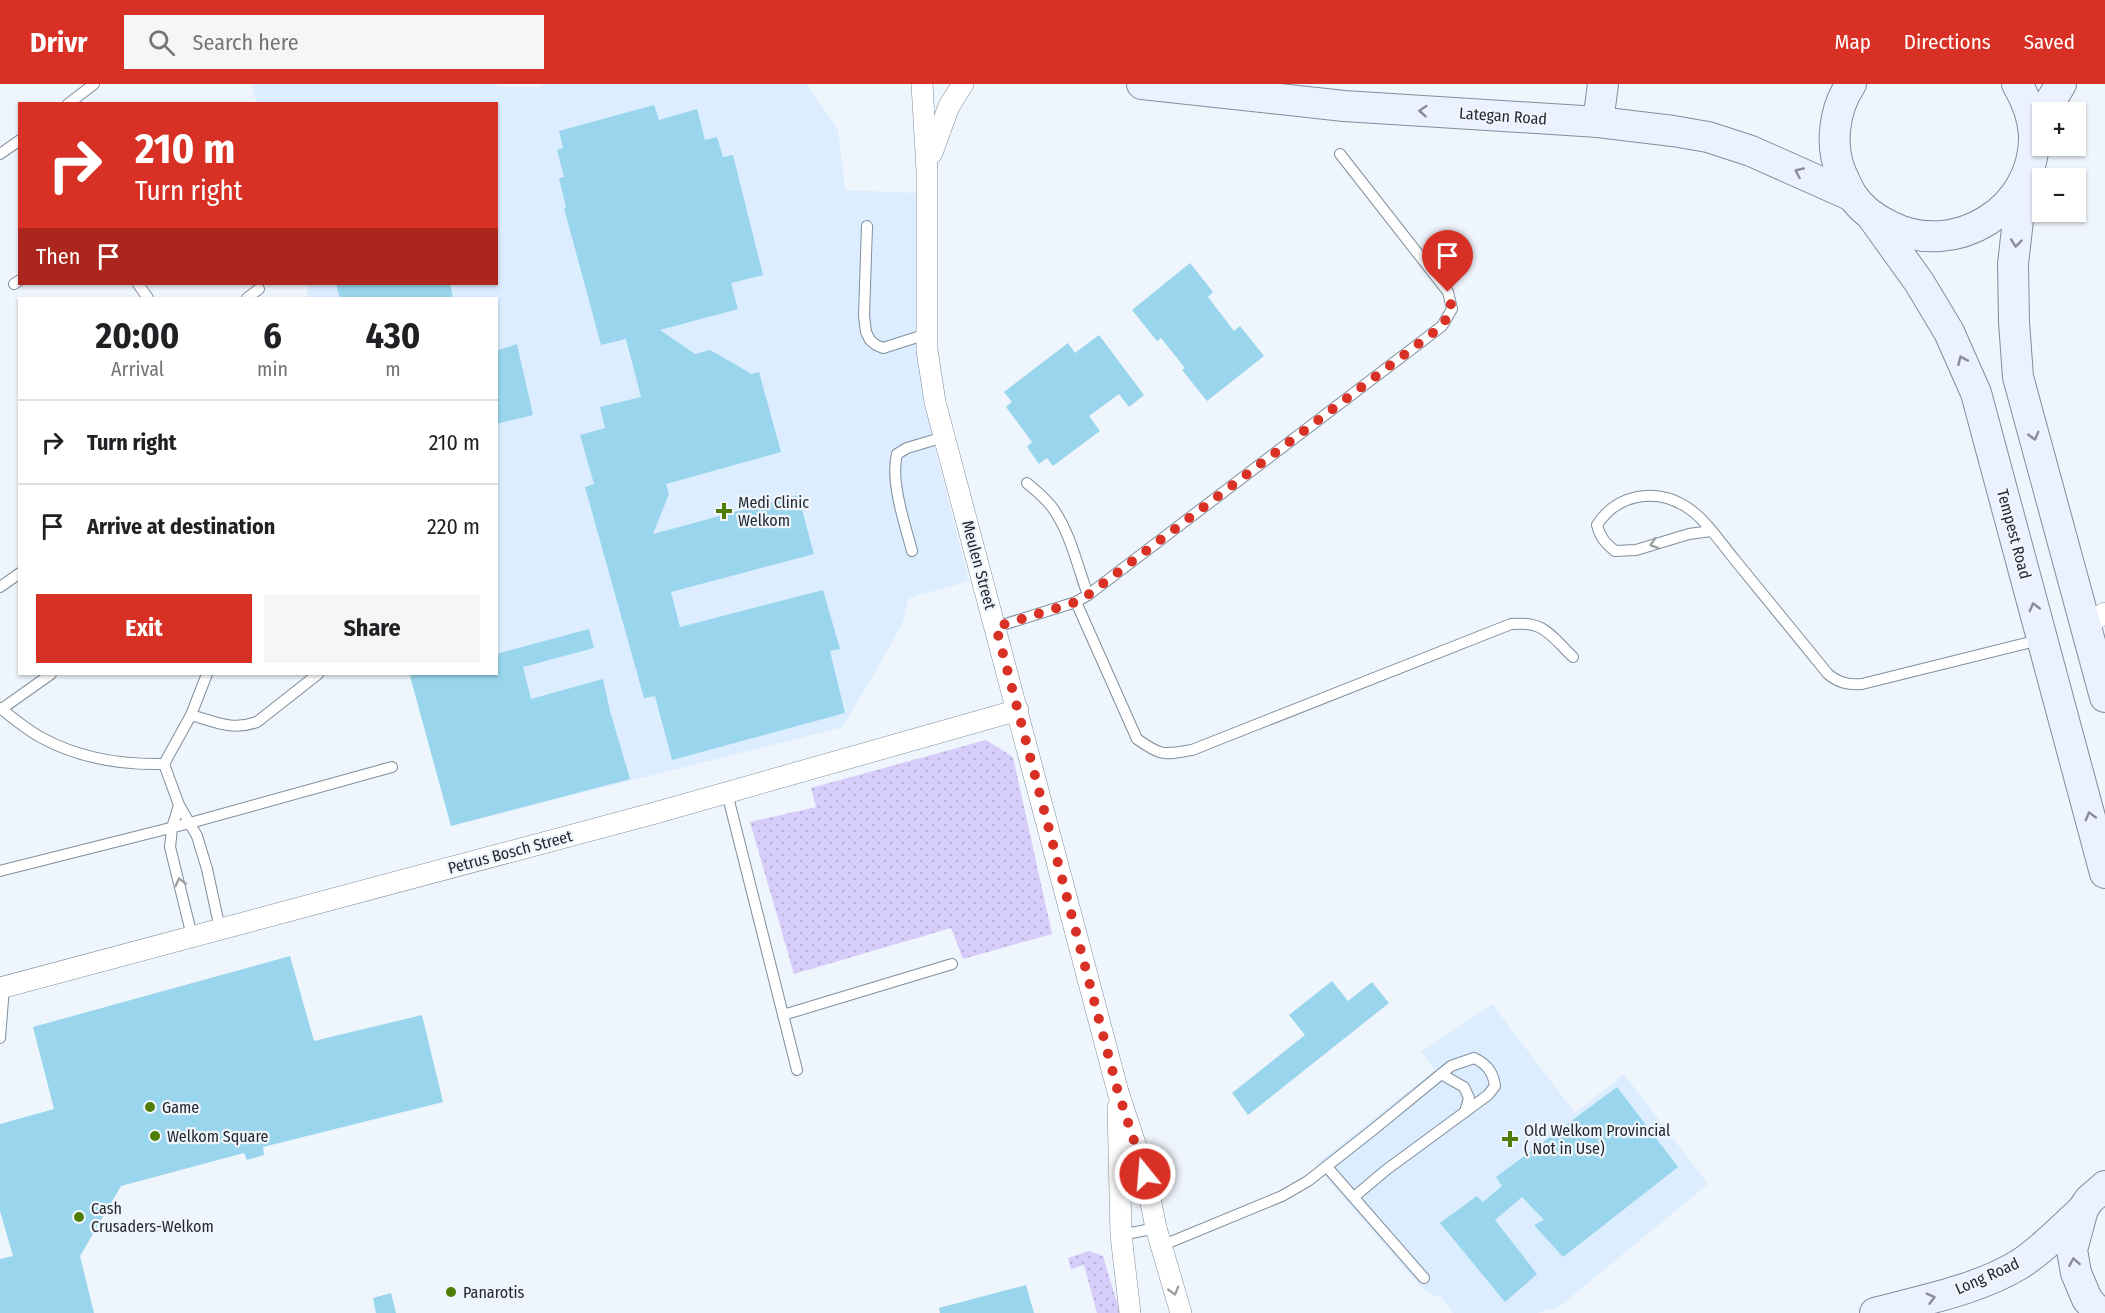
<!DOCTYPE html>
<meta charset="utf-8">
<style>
:root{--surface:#fff;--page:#f6f6f6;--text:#202124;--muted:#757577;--line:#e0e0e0;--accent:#d93025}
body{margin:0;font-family:"Fira Sans Condensed",sans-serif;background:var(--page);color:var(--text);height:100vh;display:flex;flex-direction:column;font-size:22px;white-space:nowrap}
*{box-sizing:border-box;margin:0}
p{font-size:20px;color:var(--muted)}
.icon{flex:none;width:33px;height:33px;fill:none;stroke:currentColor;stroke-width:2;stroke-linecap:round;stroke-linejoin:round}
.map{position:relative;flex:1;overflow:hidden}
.sheet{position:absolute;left:18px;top:213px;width:480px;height:378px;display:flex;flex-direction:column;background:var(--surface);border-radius:0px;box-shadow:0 2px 4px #0004}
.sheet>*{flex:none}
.guide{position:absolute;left:18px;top:18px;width:480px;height:183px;border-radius:0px;box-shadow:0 2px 4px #0004;background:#d93025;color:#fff;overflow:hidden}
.controls{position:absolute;left:2032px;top:18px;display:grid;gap:12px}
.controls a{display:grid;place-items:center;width:54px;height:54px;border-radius:0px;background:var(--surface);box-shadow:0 2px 4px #0004;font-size:30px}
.pin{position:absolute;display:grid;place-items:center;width:51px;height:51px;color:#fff;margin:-62px -26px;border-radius:50% 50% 50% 0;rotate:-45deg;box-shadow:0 0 6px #0007}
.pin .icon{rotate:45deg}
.me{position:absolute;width:66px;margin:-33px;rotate:343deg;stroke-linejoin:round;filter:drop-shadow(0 0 4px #0008)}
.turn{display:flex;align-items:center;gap:21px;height:126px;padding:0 18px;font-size:27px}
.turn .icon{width:78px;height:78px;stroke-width:2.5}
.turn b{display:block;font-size:42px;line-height:51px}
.then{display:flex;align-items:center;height:57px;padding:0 18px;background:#0003;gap:12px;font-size:22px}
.eta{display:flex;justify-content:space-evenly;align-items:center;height:102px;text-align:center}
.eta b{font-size:36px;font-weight:700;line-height:42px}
.cta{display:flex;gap:12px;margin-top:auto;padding:12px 18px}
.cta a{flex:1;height:69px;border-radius:0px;background:var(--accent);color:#fff;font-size:24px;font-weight:700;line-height:69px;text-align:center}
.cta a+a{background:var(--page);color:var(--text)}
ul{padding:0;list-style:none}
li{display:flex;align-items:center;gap:18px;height:84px;padding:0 18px;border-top:2px solid var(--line)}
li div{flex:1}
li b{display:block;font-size:22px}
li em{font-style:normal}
header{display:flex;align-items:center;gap:36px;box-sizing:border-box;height:84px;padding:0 30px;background:var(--accent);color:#fff}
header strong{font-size:28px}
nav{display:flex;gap:33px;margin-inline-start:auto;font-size:21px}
.search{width:420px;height:54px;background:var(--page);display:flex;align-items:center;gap:15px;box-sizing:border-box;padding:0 21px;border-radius:0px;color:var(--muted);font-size:22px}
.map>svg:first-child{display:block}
.built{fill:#dcedff}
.grass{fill:url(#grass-dots)}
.building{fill:#99d5ed}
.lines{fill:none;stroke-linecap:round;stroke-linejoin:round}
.lane-casing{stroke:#7f8e9d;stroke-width:12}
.street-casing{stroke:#7f8e9d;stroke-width:22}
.secondary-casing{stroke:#7f8e9d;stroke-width:32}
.lane{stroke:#fff;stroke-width:10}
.street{stroke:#fff;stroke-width:21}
.secondary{stroke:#ecf1ff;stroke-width:30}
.oneway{stroke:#888d97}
.oneway2{stroke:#9c9fa1}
.route{stroke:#d93025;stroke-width:10;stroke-dasharray:0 18}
.poi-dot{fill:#4f7e07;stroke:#eff5fc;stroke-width:2}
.labels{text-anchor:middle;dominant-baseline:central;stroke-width:4.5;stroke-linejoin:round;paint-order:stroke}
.street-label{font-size:16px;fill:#23292f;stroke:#eff5fc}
.poi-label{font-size:16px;fill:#23292f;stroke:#eff5fc;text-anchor:start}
</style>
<header>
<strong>Drivr</strong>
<div class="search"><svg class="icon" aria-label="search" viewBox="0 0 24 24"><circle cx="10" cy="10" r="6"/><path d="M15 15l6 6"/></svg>Search here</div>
<nav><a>Map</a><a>Directions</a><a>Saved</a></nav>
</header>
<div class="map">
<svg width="2105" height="1229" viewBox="0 0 2105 1229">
<defs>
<pattern id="grass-dots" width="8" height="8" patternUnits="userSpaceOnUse" patternTransform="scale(1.5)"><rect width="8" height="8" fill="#d6cdfa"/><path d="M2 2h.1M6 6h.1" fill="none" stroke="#b7b0d7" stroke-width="1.8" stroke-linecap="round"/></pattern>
</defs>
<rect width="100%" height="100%" fill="#eff5fc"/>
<!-- built -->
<g class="built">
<path d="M 251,0 L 491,0 L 504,3 L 541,3 L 542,0 L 806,0 L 838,45 L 845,106 L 917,109 L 919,272 L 933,357 L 969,497 L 909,514 L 902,541 L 843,643 L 451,742 L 410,590 L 496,590 L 496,214 L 309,214 L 305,200 L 496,200 L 496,20 L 257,19 Z"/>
<path d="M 1492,920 L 1575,1029 L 1624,990 L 1708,1100 L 1559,1223 L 1537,1229 L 1453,1229 L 1441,1213 L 1430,1210 L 1421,1203 L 1315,1081 L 1435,986 L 1421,968 Z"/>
</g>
<!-- grass -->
<g class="grass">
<path d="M 986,656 L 1013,673 L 1052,850 L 963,875 L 951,844 L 794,890 L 750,738 L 816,723 L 811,704 Z"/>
<path d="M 1089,1167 L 1103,1172 L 1120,1229 L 1097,1229 L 1084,1181 L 1071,1185 L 1068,1174 Z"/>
</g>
<!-- building -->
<g class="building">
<path d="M 654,21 L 659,36 L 697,25 L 705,56 L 717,53 L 723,73 L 733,71 L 763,191 L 731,199 L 738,225 L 660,246 L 695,270 L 710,266 L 752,290 L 759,288 L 781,368 L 666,400 L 669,410 L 653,450 L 798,411 L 814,470 L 671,508 L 680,543 L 823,506 L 840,565 L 830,567 L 845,629 L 672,676 L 655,612 L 644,614 L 585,403 L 594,400 L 580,351 L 605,344 L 600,323 L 641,313 L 626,255 L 601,261 L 564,124 L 566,123 L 559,94 L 564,93 L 557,66 L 563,64 L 559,47 Z"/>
<path d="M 1190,179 L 1213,208 L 1208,213 L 1234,247 L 1240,242 L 1264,272 L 1207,317 L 1182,286 L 1185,284 L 1161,254 L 1157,257 L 1132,226 Z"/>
<path d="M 336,200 L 450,200 L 453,214 L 340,214 Z"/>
<path d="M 1099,251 L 1144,311 L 1129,323 L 1119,310 L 1089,332 L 1100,347 L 1053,382 L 1047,374 L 1039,380 L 1027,363 L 1032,358 L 1006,323 L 1012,318 L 1004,308 L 1068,259 L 1075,269 Z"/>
<path d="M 517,260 L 533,331 L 496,340 L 496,267 Z"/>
<path d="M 589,545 L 594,564 L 523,583 L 531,615 L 603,595 L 610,627 L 630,695 L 451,742 L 410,592 L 420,590 L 496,590 L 496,570 Z"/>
<path d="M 290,872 L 314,957 L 422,931 L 443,1018 L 263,1063 L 264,1071 L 247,1076 L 244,1069 L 121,1102 L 80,1172 L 94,1229 L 0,1229 L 0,1175 L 13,1172 L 0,1127 L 0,1040 L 54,1025 L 33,943 Z"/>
<path d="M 1332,897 L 1348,917 L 1372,898 L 1389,919 L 1248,1031 L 1232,1009 L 1305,951 L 1289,931 Z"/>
<path d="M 1617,1003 L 1678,1083 L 1563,1173 L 1534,1141 L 1544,1136 L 1522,1113 L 1495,1136 L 1537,1190 L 1505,1218 L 1440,1139 L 1477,1112 L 1483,1118 L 1502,1102 L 1496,1093 Z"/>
<path d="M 1026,1201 L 1034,1229 L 940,1229 L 939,1224 Z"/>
<path d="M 391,1209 L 396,1229 L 376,1229 L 373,1214 Z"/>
</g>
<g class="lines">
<defs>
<g id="lane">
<path d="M 68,20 L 94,0"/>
<path d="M 0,70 L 20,56"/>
<path d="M 867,142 L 864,232 L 866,248 L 870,256 L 876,261 L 883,264 L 927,250"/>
<path d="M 14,200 L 20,196"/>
<path d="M 138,200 L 148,214"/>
<path d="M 247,214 L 259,205"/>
<path d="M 1027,399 C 1037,408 1047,415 1054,426 C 1071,451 1078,484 1088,511"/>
<path d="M 1711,447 L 1689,450 L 1636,466 L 1615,467 C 1605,459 1600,453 1597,441 C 1616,411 1654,403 1685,422 C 1705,434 1720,458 1735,476 C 1766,514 1797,552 1828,590 C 1839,599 1848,601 1862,600 L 2039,556"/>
<path d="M 912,467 C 905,440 890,398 897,370 L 907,364 L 944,353"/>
<path d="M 0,503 L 20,489"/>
<path d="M 1076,518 L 1137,655 C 1161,672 1163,671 1192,666 L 1511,540 C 1545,537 1550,551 1573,573"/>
<path d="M 996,543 L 1076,518 L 1088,511 L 1442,242 L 1452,225 L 1448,208 L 1340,70"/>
<path d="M 207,590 L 191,631 L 164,680 L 179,721 L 197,752 L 207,785 L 220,845"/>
<path d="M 0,624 C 13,634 27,646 42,654 C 79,674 123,681 164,680"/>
<path d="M 0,626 L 51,590"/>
<path d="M 191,631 C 216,638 232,647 257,638 L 318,590"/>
<path d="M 727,709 L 797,986"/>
<path d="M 179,721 L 172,744 L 170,763 L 192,852"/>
<path d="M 0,787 L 190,739 L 392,683"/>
<path d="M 783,931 L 952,880"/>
<path d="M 0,954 L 4,903"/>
<path d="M 1441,990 L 1464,1003 L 1469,1014 L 1465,1028"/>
<path d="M 1327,1083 L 1424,1194"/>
<path d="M 1121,1151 L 1156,1144"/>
<path d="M 1161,1162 L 1282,1112 L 1308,1097 L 1374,1045 L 1451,982 L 1474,974 C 1487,980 1493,988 1495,1002 L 1488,1011 L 1386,1086 L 1354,1113"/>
</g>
<g id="street">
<path d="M 922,0 L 927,87 L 927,266 L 935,318 L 1118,1008 L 1145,1090 L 1156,1144 L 1181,1229"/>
<path d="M 932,69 L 949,22 L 963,0"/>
<path d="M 2086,541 L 2105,529"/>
<path d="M 0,904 L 655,729 L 1018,626"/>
<path d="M 1118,1023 L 1121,1151 L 1130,1229"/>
</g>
<g id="secondary">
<path d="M 1142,0 L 1344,22 L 1598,38 L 1673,47 L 1708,53 L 1751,67 L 1852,112"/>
<path d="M 1851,0 C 1834,25 1829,62 1842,91 C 1845,97 1848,105 1852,111 C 1861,125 1875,135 1890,142 C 1955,175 2036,125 2034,51 C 2033,33 2026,15 2017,0"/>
<path d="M 2044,28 L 2061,0"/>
<path d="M 1598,38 L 1603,0"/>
<path d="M 2022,101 L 2013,180 L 2014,238 L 2018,293 L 2105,613"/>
<path d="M 1873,134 L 1919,198 L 1949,248 L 1976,309 L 2105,789"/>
<path d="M 1875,1229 C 1922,1216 1978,1206 2020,1180 C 2043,1165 2063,1144 2083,1125"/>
<path d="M 2099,1229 L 2087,1215 L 2076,1189 L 2072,1166 L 2083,1125 L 2089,1116 L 2105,1102"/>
</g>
</defs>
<!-- lane casing -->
<use href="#lane" class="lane-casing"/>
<!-- street casing -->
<use href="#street" class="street-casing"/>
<!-- secondary casing -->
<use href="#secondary" class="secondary-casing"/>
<!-- lane -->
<use href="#lane" class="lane"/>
<!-- street -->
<use href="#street" class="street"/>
<!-- secondary -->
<use href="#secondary" class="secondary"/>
</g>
<!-- one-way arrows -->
<defs><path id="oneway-chevron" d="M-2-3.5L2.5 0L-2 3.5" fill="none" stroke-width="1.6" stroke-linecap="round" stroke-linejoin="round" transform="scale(1.5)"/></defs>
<g class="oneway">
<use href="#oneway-chevron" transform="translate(1423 27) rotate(-176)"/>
<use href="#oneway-chevron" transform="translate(1799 88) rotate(-156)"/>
<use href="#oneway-chevron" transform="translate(2016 159) rotate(96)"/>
<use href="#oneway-chevron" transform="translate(1962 276) rotate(-114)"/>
<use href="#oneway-chevron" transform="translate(2034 352) rotate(75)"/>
<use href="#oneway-chevron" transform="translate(2034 523) rotate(-105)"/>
<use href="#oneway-chevron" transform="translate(2090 732) rotate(-105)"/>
<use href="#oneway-chevron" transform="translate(2074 1178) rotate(-100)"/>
<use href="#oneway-chevron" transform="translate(1931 1214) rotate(-15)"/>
</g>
<g class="oneway2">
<use href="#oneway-chevron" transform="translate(1654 460) rotate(163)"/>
<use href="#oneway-chevron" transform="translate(180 798) rotate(-103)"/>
<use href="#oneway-chevron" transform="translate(1174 1207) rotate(74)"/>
</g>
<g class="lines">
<!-- route -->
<path class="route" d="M 1145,1090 L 1118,1008 L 996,543 L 1076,518 L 1088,511 L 1442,242 L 1452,225 L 1448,208"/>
</g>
<!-- markers -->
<g class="poi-dot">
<path d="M721 418h6v6h6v6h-6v6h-6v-6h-6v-6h6z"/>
<circle cx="150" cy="1023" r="6"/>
<circle cx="155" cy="1052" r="6"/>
<path d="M1507 1046h6v6h6v6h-6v6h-6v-6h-6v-6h6z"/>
<circle cx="79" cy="1133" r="6"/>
<circle cx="451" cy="1208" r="6"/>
</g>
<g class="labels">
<!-- street labels -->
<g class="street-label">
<text transform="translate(1503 32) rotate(4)">Lategan Road</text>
<text transform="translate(2014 450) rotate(75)">Tempest Road</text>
<text transform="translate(979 481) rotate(75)">Meulen Street</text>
<text transform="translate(510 768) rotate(-15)">Petrus Bosch Street</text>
<text transform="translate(1987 1192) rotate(-24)">Long Road</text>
</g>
<!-- poi labels -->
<g class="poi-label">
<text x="738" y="418">Medi Clinic<tspan x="738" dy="18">Welkom</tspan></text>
<text x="162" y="1023">Game</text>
<text x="1524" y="1046">Old Welkom Provincial<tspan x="1524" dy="18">( Not in Use)</tspan></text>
<text x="167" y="1052">Welkom Square</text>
<text x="91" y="1124">Cash<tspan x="91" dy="18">Crusaders-Welkom</tspan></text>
<text x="463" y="1208">Panarotis</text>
</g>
</g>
</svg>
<div class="controls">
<a>+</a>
<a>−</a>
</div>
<div class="pin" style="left:1448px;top:208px;background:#d93025"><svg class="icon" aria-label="arrive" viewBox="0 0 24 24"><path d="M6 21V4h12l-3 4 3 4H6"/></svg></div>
<svg class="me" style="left:1145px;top:1090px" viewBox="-20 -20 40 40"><circle r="17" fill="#d93025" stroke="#fff" stroke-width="3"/><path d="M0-11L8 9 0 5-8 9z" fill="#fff"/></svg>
<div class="guide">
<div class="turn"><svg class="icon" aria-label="right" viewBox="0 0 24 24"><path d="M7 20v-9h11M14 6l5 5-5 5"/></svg><div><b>210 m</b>Turn right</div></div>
<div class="then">Then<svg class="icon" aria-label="arrive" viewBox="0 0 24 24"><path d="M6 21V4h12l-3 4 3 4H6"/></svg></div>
</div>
<section class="sheet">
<div class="eta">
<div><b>20:00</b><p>Arrival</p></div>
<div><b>6</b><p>min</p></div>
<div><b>430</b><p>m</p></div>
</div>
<ul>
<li><svg class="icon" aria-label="right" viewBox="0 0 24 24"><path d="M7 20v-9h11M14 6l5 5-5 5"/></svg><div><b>Turn right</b></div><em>210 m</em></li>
<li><svg class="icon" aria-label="arrive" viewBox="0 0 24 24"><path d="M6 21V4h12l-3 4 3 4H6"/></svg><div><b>Arrive at destination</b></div><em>220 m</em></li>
</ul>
<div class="cta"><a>Exit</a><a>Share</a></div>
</section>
</div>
